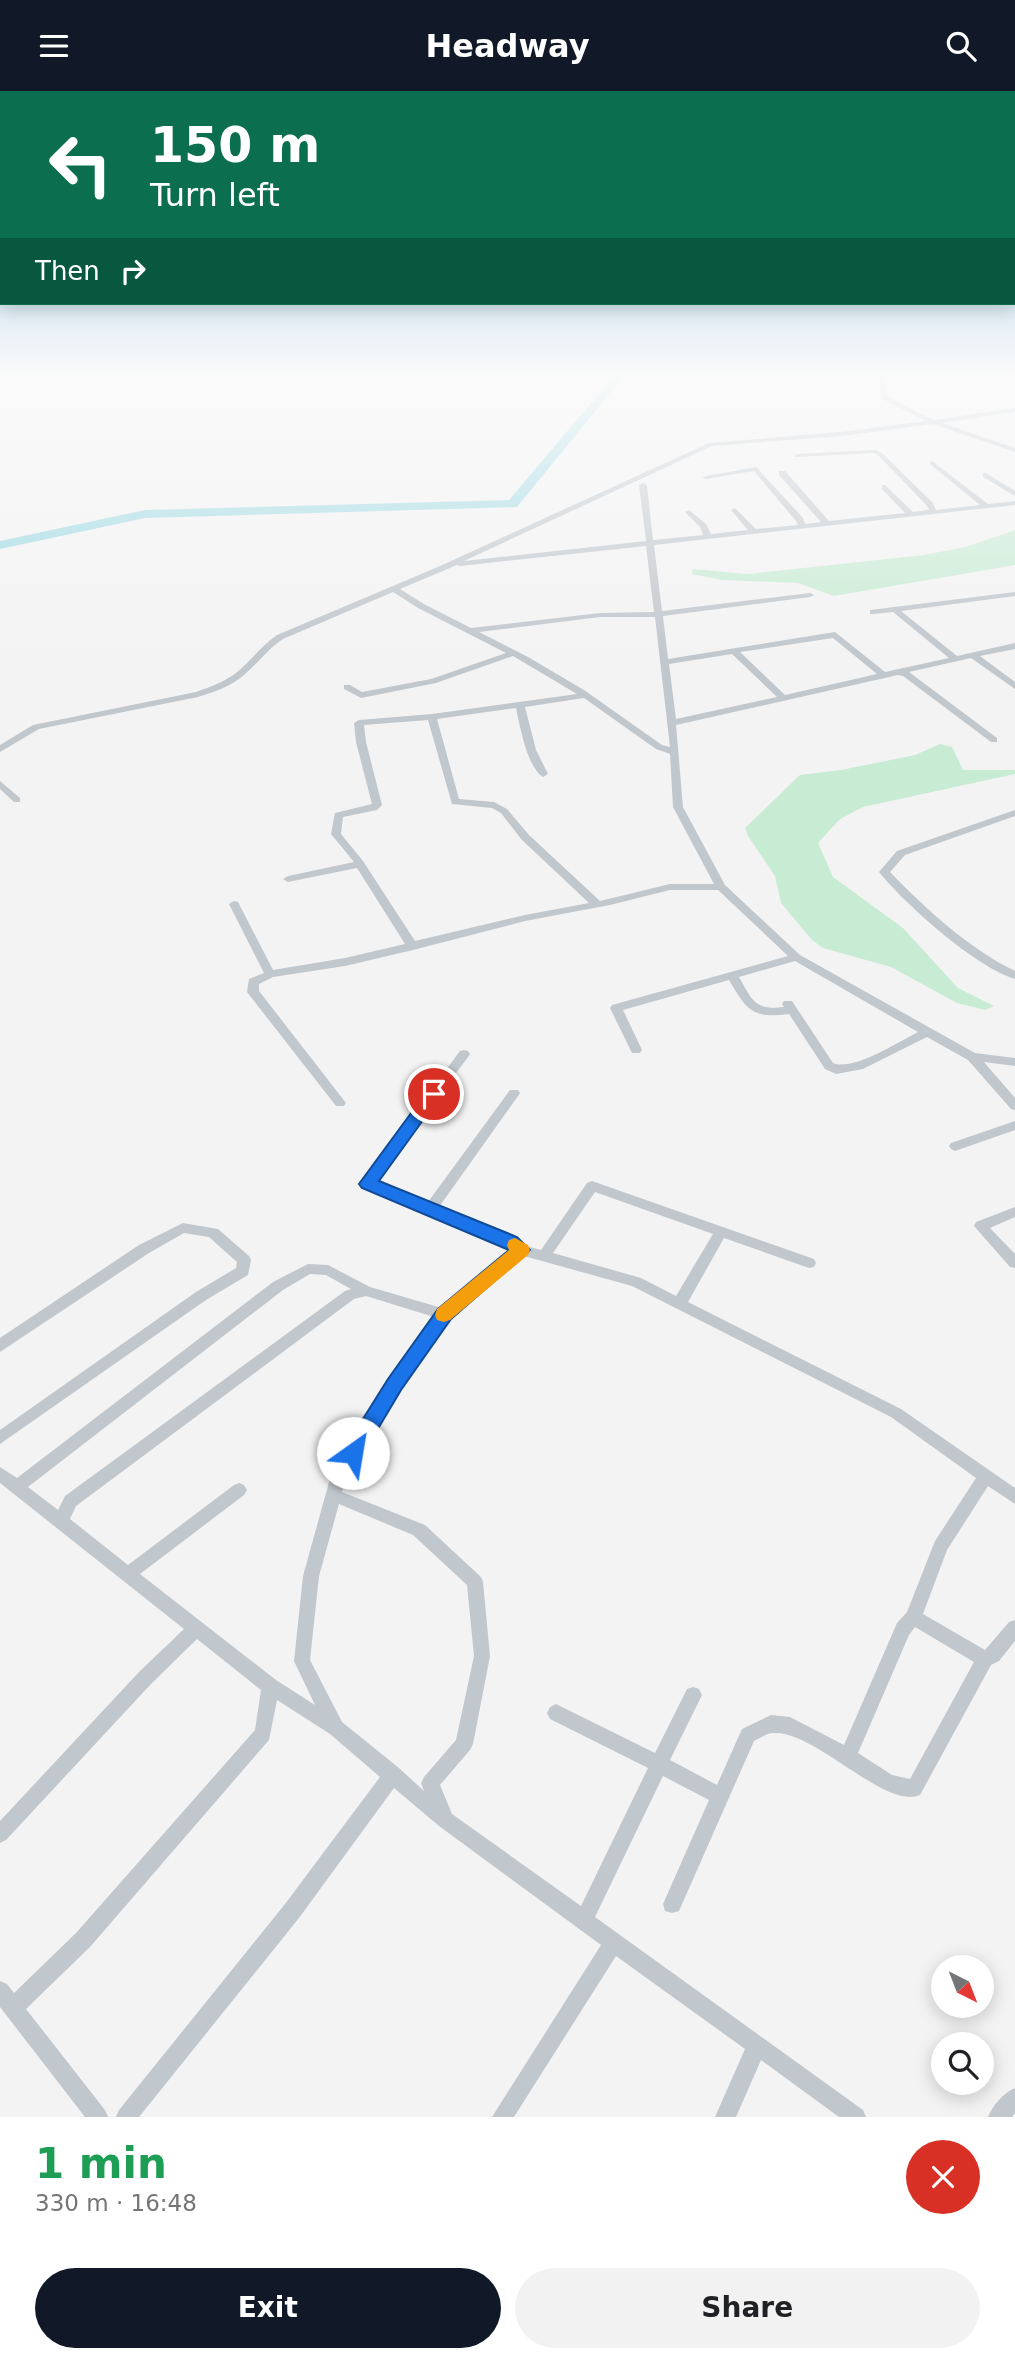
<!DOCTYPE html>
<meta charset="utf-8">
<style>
:root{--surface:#fff;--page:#f2f2f2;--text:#202124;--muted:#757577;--accent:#111827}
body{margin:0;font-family:"DejaVu Sans",sans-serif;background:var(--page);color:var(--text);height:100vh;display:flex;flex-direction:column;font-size:26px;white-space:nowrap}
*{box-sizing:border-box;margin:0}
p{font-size:23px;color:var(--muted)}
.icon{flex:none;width:38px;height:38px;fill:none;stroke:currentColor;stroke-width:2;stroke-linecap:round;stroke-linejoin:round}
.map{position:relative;height:2026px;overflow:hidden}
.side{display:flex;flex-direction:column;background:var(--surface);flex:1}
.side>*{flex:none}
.banner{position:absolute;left:0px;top:0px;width:1015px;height:214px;box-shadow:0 4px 18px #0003;background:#0b6e4f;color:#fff;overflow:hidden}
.needle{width:46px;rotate:138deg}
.buttons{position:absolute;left:931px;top:1864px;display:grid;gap:14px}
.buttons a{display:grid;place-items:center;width:63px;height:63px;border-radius:50%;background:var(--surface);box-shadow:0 4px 18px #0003;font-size:35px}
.pin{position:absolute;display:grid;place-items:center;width:60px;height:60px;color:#fff;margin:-30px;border:4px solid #fff;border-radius:50%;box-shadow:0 2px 7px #0007}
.me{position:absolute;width:77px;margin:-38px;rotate:32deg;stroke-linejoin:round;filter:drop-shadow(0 0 5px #0008)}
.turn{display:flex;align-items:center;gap:24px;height:147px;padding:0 35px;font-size:32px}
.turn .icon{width:91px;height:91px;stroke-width:2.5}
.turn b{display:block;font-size:49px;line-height:60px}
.then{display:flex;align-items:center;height:66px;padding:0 35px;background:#0003;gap:14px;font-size:26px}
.round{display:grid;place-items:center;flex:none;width:74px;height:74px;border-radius:37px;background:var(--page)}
.summary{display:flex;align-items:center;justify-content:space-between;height:119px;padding:0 35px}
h1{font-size:42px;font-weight:600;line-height:52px;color:#1e9e55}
.action{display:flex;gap:14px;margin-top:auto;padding:14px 35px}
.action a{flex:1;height:80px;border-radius:42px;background:var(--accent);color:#fff;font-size:28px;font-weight:600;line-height:80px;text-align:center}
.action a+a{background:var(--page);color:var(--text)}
header{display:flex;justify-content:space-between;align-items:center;height:91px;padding:0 35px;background:var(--accent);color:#fff;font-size:32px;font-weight:600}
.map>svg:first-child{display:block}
.green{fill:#c8ebd3}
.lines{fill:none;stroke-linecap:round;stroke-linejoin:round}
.river{fill:#9ad8e2;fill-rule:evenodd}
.minor{fill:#c0c7cd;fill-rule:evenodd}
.route{fill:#1a73e8;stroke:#114b97;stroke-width:2}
.slow{fill:#f59e0b}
</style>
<header><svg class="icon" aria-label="menu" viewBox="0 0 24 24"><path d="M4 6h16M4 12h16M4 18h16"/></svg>Headway<svg class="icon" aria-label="search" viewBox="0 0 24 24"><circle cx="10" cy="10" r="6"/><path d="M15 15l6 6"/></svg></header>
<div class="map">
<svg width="1015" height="2026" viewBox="0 0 1015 2026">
<rect width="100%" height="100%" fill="#f4f3f3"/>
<!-- green -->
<g class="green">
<path d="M 1015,439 L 1015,474 L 834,505 L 798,492 L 722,489 L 692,483 L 693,478 L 749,483 L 924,464 L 966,456 Z"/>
<path d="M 940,653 L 952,656 L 963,679 L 1015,679 L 1015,683 L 863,716 L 840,728 L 818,752 L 833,786 L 903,837 L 958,897 L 994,915 L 985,919 L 957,912 L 891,876 L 823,857 L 812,849 L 781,812 L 775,785 L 748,745 L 745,737 L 800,684 L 841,679 L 915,664 Z"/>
</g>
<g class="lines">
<!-- river -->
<path class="river" d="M 615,284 L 625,284 L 517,416 L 145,427 L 0,458 L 0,450 L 145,419 L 509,409 Z"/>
<!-- minor -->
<g class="minor">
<path d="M 879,284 L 885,284 L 887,306 L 934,329 L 1015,317 L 1015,321 L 942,332 L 1015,357 L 1015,361 L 933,333 L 841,345 L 712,355 L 464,470 L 646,450 L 639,394 L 643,392 L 647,394 L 653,449 L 703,444 L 700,436 L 685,421 L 689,419 L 706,433 L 711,443 L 748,439 L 731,419 L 735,417 L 756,438 L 798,434 L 796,430 L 754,380 L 706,388 L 702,386 L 756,376 L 803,427 L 805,433 L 821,431 L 779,384 L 779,380 L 785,380 L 829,430 L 905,422 L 882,398 L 882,394 L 885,394 L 913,421 L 929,419 L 927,415 L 878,364 L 873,362 L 795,366 L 795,364 L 797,363 L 876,359 L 882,362 L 933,412 L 936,419 L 980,414 L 930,373 L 930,371 L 932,370 L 988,413 L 1015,410 L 1015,414 L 654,454 L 662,520 L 810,502 L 814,504 L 810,506 L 663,525 L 668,568 L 835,541 L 885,581 L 949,567 L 893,521 L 873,523 L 870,523 L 870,519 L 1015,501 L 1015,505 L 901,520 L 957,565 L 1015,552 L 1015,558 L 980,565 L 1015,591 L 1015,598 L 971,567 L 909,581 L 997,647 L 997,651 L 991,651 L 903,585 L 898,584 L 676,634 L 683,716 L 725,794 L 800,864 L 975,962 L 1015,967 L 1015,975 L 984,971 L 1015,1007 L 1015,1019 L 1011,1018 L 968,969 L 927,946 L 863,978 L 836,983 L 825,978 L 789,923 C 752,928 747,919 729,889 L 623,919 L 642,959 L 640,962 L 632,962 L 610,917 L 612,914 L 788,865 L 718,799 L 670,799 L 610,814 L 525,830 L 413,859 L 345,875 L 273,886 L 259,893 L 259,900 L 346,1012 L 344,1015 L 336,1015 L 247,901 L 249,888 L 264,882 L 229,813 L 234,810 L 238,811 L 273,879 L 345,867 L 405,853 L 357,777 L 288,791 L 283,788 L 288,785 L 354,771 L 331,743 L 335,722 L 372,713 L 356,651 L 354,632 L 359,629 L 432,623 L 577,603 L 513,565 L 436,592 L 361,607 L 344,598 L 344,594 L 350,594 L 362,601 L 431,588 L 506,562 L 418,517 L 393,501 L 283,548 C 268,558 258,572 245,583 C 232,595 214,601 198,606 L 39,638 L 0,661 L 0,654 L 33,634 L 196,601 C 210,596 224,591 236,582 C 251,570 261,555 277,544 L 440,475 L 709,352 L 841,341 L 926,330 L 882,308 ZM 646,455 L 654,521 L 600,522 L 471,537 L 424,513 L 400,498 L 457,474 L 460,475 ZM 600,526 L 655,526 L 670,656 L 662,654 L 584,599 L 528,566 L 479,541 ZM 833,547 L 877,583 L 785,604 L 740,561 ZM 732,563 L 777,606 L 676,628 L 669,573 ZM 584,607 L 656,658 L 670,663 L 673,716 L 714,793 L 670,793 L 600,810 L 529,744 L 507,718 L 494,711 L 459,708 L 437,628 L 516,617 C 520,635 527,676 543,686 L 548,683 L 536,659 L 525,616 ZM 428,629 L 452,713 L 492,717 L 501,722 L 521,748 L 589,812 L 525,824 L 415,850 L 363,770 L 341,743 L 343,726 L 377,719 L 382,714 L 366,651 L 364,634 ZM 795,870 L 918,941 C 900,950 852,981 833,972 L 792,910 L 784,910 L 782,913 L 784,916 C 755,920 752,909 739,886 Z"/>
<path d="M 986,382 L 1015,400 L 1015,405 L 983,386 L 983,382 Z"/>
<path d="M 0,690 L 20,707 L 20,711 L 14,711 L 0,698 Z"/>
<path d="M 1015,719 L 1015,725 L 905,764 L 890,781 C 926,818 968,857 1015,880 L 1015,888 C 974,875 906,814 879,781 L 897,760 Z"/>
<path d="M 464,959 L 468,960 L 470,963 L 468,966 L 376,1090 L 428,1111 L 510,999 L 518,999 L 520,1002 L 518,1005 L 439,1116 L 516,1147 L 526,1155 L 541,1159 L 587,1092 L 592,1090 L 814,1168 L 816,1172 L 814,1176 L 809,1177 L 724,1147 L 688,1211 L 901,1318 L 1015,1397 L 1015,1413 L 988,1395 L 947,1459 L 923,1523 L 985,1559 L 1009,1531 L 1015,1529 L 1015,1550 L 999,1570 L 991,1574 L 920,1704 C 885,1719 816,1640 774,1642 C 767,1642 760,1647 754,1650 L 679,1820 L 672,1822 L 665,1820 L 663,1813 L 709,1709 L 663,1685 L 595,1826 L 863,2019 L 866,2026 L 839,2026 L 761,1969 L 736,2026 L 715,2026 L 745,1958 L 616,1865 L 514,2026 L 492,2026 L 601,1854 L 439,1735 L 394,1697 L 299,1827 L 139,2026 L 116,2026 L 119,2019 L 285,1813 L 380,1686 L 330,1643 L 277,1609 L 269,1649 L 90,1856 L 26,1918 L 105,2019 L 108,2026 L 85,2026 L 0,1916 L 0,1890 L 7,1893 L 14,1902 L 76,1842 L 255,1639 L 261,1599 L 197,1548 L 151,1593 L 6,1749 L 0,1752 L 0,1730 L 139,1581 L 184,1538 L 0,1392 L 0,1376 L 17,1387 L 273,1191 L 308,1173 L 328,1174 L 370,1196 L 442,1217 L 512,1159 L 506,1155 L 363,1095 L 362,1092 L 460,960 ZM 595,1101 L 713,1143 L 676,1205 L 641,1187 L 553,1162 ZM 524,1165 L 632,1195 L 891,1326 L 976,1387 L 935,1450 L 907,1521 L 897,1532 L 844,1654 L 790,1626 L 771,1624 L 742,1638 L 717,1694 L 670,1669 L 702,1604 L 699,1598 L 693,1596 L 687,1598 L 655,1662 L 562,1616 L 556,1613 L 550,1616 L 547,1622 L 550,1628 L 648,1677 L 581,1815 L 452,1723 L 440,1694 L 470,1659 L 473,1653 L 490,1565 L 483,1491 L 481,1486 L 425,1434 L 342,1401 L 346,1386 L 400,1298 L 449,1227 ZM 310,1183 L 326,1184 L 351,1198 L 345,1200 L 65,1405 L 58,1419 L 28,1396 L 283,1199 ZM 366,1205 L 434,1226 L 390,1290 L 331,1384 L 303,1485 L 294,1570 L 315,1614 L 276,1589 L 140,1483 L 244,1404 L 247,1399 L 244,1394 L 239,1392 L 234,1394 L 128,1474 L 70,1428 L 76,1415 L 354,1208 ZM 339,1413 L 413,1444 L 467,1494 L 474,1565 L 456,1649 L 424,1686 L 421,1692 L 424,1700 L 399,1677 L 342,1631 L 310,1569 L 319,1485 ZM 915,1536 L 974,1571 L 910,1688 L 892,1684 L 858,1662 L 909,1544 Z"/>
<path d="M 1015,1030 L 1015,1039 L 955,1060 L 951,1058 L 949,1055 L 951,1052 Z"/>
<path d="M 1015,1116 L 1015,1126 L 990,1137 L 1015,1163 L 1015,1177 L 1010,1176 L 974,1135 L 976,1131 Z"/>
<path d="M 183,1132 L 218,1138 L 249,1165 L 251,1169 L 248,1184 L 206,1209 L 0,1353 L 0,1339 L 196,1201 L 236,1177 L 237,1171 L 209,1146 L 184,1142 L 149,1162 L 0,1261 L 0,1247 L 139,1154 Z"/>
<path d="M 1015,1997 L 1015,2022 L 1012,2026 L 988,2026 C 993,2014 1003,2002 1015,1997 Z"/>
</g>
</g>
<!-- sky -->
<linearGradient id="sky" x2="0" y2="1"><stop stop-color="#89c2e6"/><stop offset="0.5" stop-color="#fafafa"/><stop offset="1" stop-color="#fafafa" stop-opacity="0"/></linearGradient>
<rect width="1015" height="567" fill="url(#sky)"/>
<!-- route -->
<path class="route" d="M 434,997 L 442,1003 L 439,1007 L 379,1090 L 517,1146 L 530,1159 L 451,1228 L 401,1299 L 360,1368 L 353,1370 L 346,1368 L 343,1362 L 346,1355 L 388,1288 L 438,1218 L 509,1159 L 362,1097 L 359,1093 L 428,999 Z"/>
<!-- slow -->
<path class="slow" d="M 515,1147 L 528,1154 L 530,1159 L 528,1164 L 450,1229 L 444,1231 L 437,1229 L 435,1224 L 437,1218 L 509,1159 L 507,1154 L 509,1149 Z"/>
</svg>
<div class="buttons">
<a><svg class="needle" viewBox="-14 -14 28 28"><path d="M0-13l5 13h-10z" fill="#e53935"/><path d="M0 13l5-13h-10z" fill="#757577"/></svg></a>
<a><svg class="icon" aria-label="search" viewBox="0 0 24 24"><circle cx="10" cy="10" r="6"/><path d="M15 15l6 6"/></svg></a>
</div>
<div class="pin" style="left:434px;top:1003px;background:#d93025"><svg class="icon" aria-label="arrive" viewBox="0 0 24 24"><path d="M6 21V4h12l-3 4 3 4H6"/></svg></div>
<svg class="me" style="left:353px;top:1362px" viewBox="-20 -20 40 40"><circle r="19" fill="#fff"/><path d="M0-13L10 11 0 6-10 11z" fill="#1a73e8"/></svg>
<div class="banner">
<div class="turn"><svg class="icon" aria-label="left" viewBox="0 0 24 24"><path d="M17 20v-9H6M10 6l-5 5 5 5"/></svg><div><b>150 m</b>Turn left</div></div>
<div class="then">Then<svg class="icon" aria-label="right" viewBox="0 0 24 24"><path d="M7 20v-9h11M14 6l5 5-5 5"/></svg></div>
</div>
</div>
<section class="side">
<div class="summary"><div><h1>1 min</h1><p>330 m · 16:48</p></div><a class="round" style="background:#d93025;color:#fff"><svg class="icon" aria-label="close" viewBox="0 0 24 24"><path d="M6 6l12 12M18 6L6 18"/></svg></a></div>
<div class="action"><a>Exit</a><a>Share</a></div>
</section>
